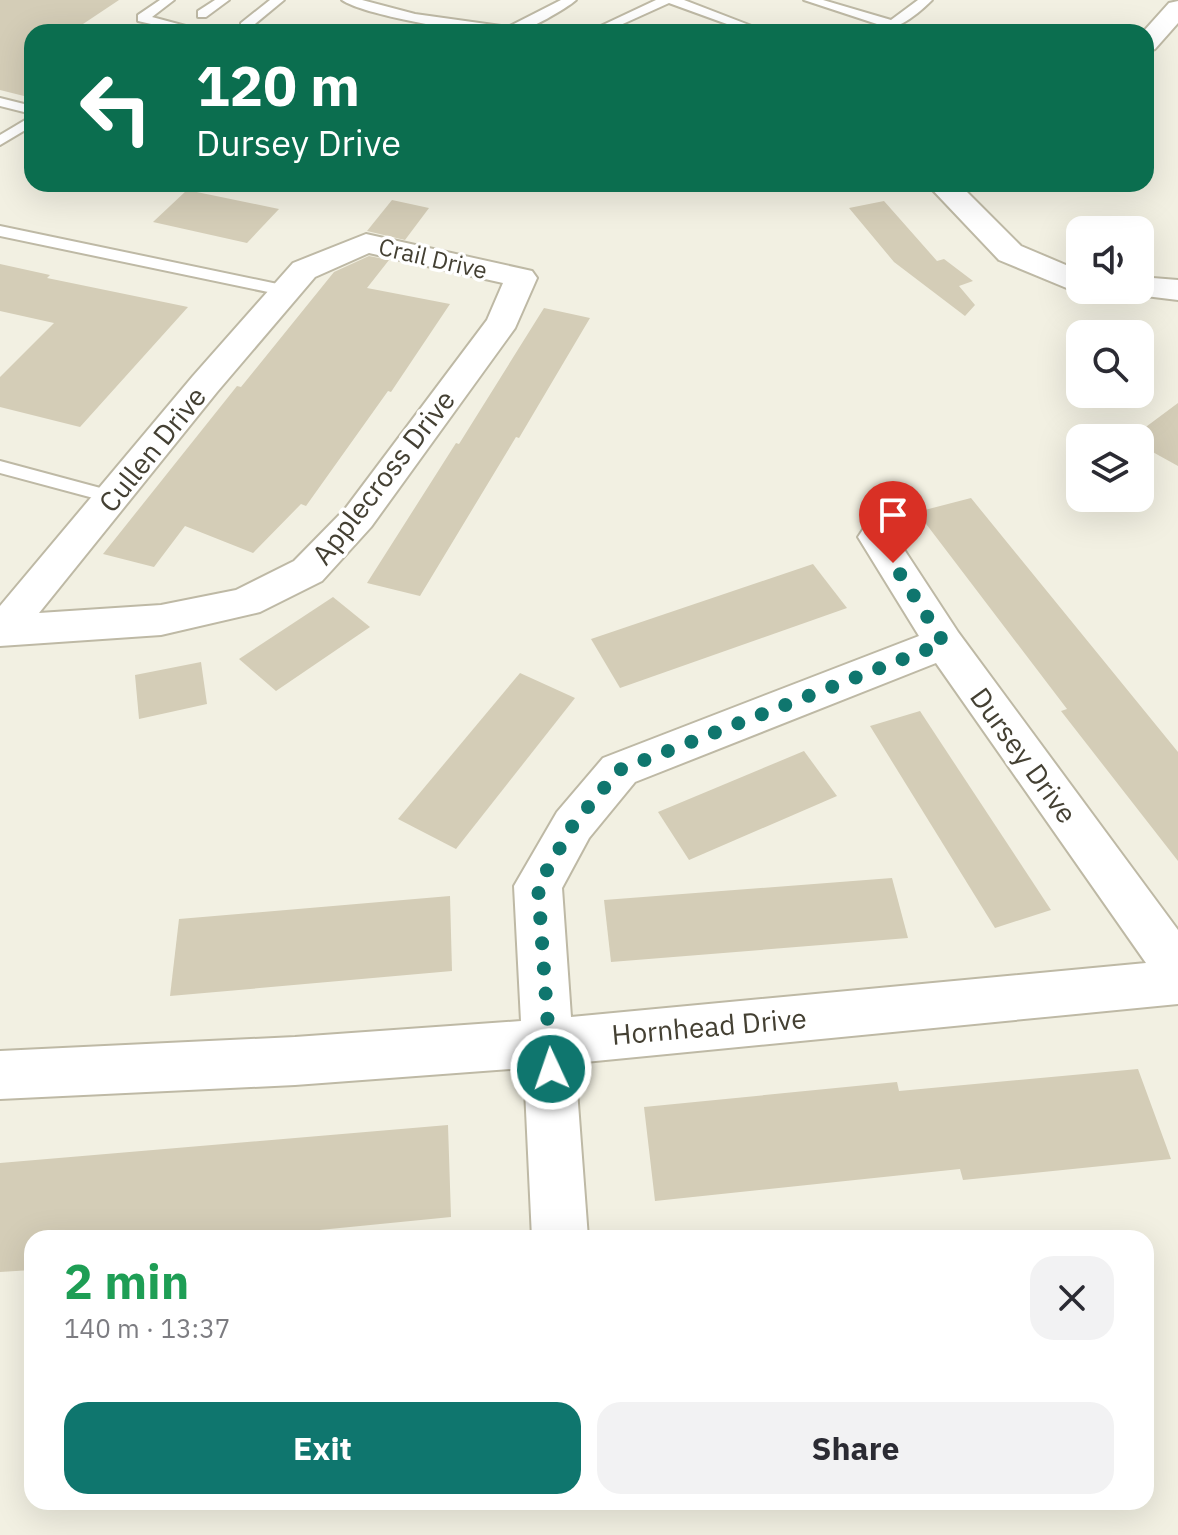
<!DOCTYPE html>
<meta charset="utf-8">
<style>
:root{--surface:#fff;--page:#f2f2f3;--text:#2b2b33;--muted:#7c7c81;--accent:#0f766e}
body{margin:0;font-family:"IBM Plex Sans",sans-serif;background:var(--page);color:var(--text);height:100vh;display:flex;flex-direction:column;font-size:30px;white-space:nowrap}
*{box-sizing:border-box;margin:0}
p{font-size:26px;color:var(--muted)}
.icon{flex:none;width:44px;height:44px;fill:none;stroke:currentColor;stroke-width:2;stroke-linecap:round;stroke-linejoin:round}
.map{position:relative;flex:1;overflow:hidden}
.details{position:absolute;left:24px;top:1230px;width:1130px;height:280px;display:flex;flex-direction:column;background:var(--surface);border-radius:24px;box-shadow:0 8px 32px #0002}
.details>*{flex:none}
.banner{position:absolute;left:24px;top:24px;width:1130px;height:168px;border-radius:24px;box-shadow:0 8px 32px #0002;background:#0b6e4f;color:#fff;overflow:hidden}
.fabs{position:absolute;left:1066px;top:216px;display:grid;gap:16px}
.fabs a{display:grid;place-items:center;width:88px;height:88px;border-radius:16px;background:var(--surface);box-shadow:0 8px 32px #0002;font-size:40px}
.pin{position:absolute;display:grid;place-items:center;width:68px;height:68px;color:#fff;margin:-82px -34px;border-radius:50% 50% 50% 0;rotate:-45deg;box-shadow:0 0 8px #0007}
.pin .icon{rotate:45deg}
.me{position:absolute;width:88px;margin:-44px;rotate:357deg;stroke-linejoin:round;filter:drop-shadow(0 0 6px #0008)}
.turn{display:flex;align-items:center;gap:28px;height:168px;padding:0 40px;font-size:36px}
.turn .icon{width:104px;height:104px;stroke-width:2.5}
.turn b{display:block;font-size:56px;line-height:68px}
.round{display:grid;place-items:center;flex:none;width:84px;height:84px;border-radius:24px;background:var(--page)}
.headline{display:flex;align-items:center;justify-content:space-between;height:136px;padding:0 40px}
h1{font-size:48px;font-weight:700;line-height:60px;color:#1e9e55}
.primary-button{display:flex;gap:16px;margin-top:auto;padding:16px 40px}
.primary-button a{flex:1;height:92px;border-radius:24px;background:var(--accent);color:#fff;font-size:32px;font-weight:700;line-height:92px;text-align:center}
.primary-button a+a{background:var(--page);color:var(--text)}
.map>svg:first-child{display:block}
.building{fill:#d4cdb7}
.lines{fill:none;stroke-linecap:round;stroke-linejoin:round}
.service-casing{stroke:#beb9a5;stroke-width:4}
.minor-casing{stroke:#beb9a5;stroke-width:4}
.service{fill:#fff;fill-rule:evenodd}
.minor{fill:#fff;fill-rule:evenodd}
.route{stroke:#0f766e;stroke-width:14;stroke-dasharray:0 25.2}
.labels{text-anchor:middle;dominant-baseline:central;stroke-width:7;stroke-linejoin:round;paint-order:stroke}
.far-street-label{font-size:24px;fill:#444033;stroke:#fff}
.street-label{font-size:28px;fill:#444033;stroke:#fff}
</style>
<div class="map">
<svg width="1178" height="1535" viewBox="0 0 1178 1535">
<rect width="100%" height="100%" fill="#f2f0e2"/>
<!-- building -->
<g class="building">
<path d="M 0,0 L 119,0 L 71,32 L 32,32 L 32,98 L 0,90 Z"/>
<path d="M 187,190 L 279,209 L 247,243 L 153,222 Z"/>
<path d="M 392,200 L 429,208 L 405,240 L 367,231 Z"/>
<path d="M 884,201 L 937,261 L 944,259 L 973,281 L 959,286 L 975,305 L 965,316 L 894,262 L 849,208 Z"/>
<path d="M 369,256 L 389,260 L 367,288 L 450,304 L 391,392 L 388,391 L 306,506 L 301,504 L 253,553 L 185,526 L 154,567 L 103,554 L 237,386 L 241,387 L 334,272 Z"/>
<path d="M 0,264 L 50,275 L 47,278 L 188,307 L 80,427 L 0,407 L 0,377 L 54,323 L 0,311 Z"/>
<path d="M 544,308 L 590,318 L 519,438 L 516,437 L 420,596 L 367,583 L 456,443 L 459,444 Z"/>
<path d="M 1178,403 L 1178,466 L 1140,445 L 1140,438 L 1131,438 Z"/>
<path d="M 971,498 L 1178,752 L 1178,861 L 1061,711 L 1067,709 L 917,512 Z"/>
<path d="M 813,564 L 847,608 L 620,688 L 591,639 Z"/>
<path d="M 333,597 L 370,627 L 276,691 L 239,659 Z"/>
<path d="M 201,662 L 207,704 L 139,719 L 135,675 Z"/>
<path d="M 520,673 L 575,698 L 456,849 L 398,819 Z"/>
<path d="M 920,711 L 1051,910 L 995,928 L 870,726 Z"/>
<path d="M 804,751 L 837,796 L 689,860 L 658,812 Z"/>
<path d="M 892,878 L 908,938 L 611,962 L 604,900 Z"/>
<path d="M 450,896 L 452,971 L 170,996 L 179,919 Z"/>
<path d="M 1138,1069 L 1171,1159 L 963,1180 L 960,1169 L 655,1201 L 644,1107 L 897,1082 L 899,1091 Z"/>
<path d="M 448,1125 L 451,1217 L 238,1238 L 32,1238 L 32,1270 L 0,1272 L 0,1163 Z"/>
</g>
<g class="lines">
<defs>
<g id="service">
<path d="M 160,0 L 174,0 L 152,17 L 208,32 L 186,32 L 138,21 L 138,15 Z"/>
<path d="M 215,0 L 229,0 L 206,17 L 198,17 L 198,11 Z"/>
<path d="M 270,0 L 284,0 L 249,29 L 241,29 L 241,23 Z"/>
<path d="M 342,0 L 362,0 L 415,14 L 508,27 L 561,0 L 576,0 C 566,9 528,30 518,32 C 489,38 365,16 342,0 Z"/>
<path d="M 656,0 L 684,0 L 767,32 L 749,32 L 669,3 L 605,32 L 588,32 Z"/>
<path d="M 804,0 L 823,0 L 891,20 L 918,0 L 932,0 C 913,19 894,32 867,32 L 880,25 Z"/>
<path d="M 0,98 L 32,106 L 32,114 L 0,106 Z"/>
<path d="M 32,116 L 32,126 L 0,145 L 0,135 Z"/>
<path d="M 0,226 L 287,286 L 295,291 L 287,296 L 0,236 Z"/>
<path d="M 0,461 L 119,493 L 121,497 L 112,503 L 0,473 Z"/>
</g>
<g id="minor">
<path d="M 1178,1 L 1178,23 L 1155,49 L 1146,52 L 1146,32 L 1143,32 L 1169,3 Z"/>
<path d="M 927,184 L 959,184 L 1021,246 L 1080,271 L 1080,290 L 1086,290 L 1069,289 L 999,260 Z"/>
<path d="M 366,234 L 532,271 L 537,278 L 515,328 L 371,527 L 322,581 L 260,612 L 161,635 L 0,646 L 0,606 L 193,376 L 293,263 ZM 369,253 L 503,283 L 487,320 L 345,509 L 294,561 L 236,590 L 161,605 L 39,613 L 217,392 L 315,277 Z"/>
<path d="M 1140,277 L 1178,280 L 1178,300 L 1129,294 L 1126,290 L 1140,290 Z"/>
<path d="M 877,524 L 890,528 L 958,632 L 1178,930 L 1178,1004 L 575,1063 L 588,1238 L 532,1238 L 524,1068 L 295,1085 L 0,1099 L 0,1051 L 295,1037 L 521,1021 L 514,886 L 557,812 L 603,758 L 919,636 L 858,537 L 864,528 ZM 936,663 L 1146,963 L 571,1017 L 562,888 L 589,838 L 635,782 Z"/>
</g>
</defs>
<!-- service casing -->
<use href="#service" class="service-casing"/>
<!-- minor casing -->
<use href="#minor" class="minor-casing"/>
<!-- service -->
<use href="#service" class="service"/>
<!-- minor -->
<use href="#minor" class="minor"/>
</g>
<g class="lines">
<!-- route -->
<path class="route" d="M 551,1069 L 538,886 L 573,825 L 619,770 L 944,643 L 893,563"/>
</g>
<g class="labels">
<!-- far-street labels -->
<g class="far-street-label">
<text transform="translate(433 258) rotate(13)">Crail Drive</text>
</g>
<!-- street labels -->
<g class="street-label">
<text transform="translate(152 449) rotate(-51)">Cullen Drive</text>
<text transform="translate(383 477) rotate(-52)">Applecross Drive</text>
<text transform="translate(1024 755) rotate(54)">Dursey Drive</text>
<text transform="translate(709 1026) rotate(-5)">Hornhead Drive</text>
</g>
</g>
</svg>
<div class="fabs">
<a><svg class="icon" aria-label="sound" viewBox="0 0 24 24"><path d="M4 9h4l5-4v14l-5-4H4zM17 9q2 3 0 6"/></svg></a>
<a><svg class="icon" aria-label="search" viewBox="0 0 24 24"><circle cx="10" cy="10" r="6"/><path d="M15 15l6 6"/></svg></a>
<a><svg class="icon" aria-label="layers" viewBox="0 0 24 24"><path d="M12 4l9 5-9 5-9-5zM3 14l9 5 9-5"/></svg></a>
</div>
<div class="pin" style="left:893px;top:563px;background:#d93025"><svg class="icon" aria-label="arrive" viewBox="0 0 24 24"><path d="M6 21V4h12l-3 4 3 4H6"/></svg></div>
<svg class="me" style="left:551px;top:1069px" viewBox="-20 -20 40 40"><circle r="17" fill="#0f766e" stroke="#fff" stroke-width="3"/><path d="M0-11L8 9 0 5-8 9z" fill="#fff"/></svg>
<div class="banner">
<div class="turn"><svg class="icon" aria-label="left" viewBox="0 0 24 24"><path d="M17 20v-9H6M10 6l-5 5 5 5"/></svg><div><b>120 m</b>Dursey Drive</div></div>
</div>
<section class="details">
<div class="headline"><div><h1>2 min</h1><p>140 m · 13:37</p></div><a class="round"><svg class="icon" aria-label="close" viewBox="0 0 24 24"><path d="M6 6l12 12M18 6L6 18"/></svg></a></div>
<div class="primary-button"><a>Exit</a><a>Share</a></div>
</section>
</div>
